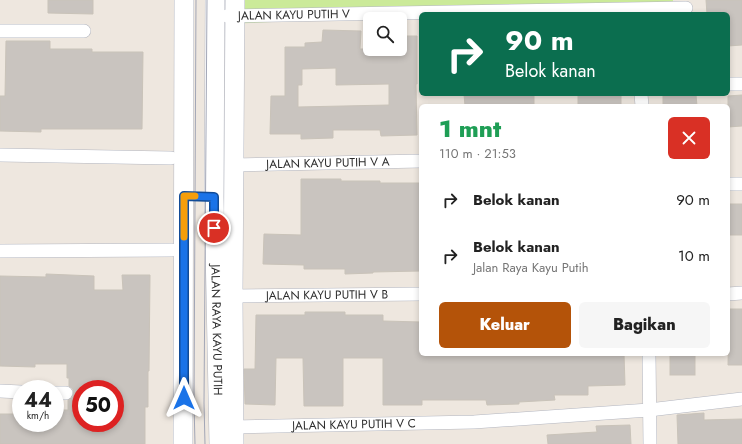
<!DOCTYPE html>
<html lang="id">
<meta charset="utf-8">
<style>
:root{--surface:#fff;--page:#f6f6f6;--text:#222;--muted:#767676;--accent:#b45309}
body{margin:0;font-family:Jost,sans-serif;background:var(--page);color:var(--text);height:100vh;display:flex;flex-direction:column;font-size:15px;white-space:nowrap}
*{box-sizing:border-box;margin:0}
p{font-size:13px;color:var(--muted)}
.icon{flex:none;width:22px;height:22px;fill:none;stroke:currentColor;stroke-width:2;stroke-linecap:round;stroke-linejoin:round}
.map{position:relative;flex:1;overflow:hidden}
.panel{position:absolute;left:419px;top:104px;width:311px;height:252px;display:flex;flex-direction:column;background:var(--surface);border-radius:6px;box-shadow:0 2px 6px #0003}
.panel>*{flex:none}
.guide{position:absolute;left:419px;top:12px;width:311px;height:84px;border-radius:6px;box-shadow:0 2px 6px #0003;background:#0b6e4f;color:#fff;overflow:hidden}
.buttons{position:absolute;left:363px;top:12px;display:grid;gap:8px}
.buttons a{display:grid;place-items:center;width:44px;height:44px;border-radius:6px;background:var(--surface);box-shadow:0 2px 6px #0003;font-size:20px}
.speed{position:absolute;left:12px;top:380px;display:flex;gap:8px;font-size:20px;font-weight:700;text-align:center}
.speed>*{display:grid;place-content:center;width:52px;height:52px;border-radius:50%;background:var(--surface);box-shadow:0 2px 6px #0003;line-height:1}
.speed small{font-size:10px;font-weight:400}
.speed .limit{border:6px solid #d22;background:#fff;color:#111}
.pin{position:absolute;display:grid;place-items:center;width:34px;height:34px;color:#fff;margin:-17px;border:2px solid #fff;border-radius:50%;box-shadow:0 1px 4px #0007}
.me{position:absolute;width:44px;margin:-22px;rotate:0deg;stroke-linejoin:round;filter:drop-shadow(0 0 3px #0008)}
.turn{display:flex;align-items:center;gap:14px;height:84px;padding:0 20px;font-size:18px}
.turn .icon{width:52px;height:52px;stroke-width:2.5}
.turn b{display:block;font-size:28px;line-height:34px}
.round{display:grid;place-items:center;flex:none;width:42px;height:42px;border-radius:6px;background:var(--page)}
.overview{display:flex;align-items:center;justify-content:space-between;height:68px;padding:0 20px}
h1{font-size:24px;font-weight:800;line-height:30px;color:#1e9e55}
.action{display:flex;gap:8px;margin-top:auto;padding:8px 20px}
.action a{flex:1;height:46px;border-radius:6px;background:var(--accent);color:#fff;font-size:16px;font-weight:800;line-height:46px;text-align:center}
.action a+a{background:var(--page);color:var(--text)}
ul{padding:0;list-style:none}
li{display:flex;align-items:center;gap:12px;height:56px;padding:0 20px}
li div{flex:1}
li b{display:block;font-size:15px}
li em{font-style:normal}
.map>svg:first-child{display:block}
.pitch{fill:#cbea99}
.building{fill:#c9c4bf;stroke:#c9c3b9;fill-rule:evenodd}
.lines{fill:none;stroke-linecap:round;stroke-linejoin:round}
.street-casing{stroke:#b3b6c0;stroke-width:14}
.secondary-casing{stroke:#b3b6c0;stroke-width:20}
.street{stroke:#fff;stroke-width:13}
.secondary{stroke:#fff;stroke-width:19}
.tram{stroke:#a2a6b6;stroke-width:1}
.route-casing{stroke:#114b97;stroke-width:10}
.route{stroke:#1a73e8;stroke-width:7}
.slow{stroke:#f59e0b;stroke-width:7}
.labels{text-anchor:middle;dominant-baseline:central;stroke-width:3.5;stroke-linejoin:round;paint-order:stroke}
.street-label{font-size:12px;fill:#2d2d2d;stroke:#fff}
</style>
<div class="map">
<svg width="742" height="444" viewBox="0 0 742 444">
<rect width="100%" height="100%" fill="#eee7df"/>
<!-- pitch -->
<path class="pitch" d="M 228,0 L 673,0 L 673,5 L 227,24 Z"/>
<!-- building -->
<g class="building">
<path d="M 48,0 L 93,0 L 93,14 L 48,13 Z"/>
<path d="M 706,0 L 742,0 L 742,45 L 728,46 L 728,14 L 707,14 Z"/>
<path d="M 323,30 L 361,31 L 360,49 L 400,49 L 400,36 L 417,36 L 417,84 L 416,84 L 417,135 L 381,136 L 380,130 L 333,130 L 333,138 L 301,139 L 301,134 L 270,134 L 271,96 L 285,96 L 285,47 L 305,47 L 305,43 L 322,42 ZM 336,68 L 336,85 L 389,84 L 389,105 L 298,107 L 298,85 L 302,85 L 302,69 Z"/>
<path d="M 6,41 L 50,41 L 50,49 L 92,49 L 92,52 L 143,52 L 142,129 L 41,129 L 41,132 L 0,131 L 0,96 L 5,96 Z"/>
<path d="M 464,94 L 534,94 L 534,104 L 465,106 Z"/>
<rect x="578" y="94" width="43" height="12"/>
<path d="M 696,95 L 697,106 L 663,106 L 663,96 Z"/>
<path d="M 742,95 L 742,126 L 728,127 L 728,96 Z"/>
<path d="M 301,179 L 341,179 L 341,181 L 380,181 L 380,183 L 421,183 L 421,271 L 373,272 L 373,273 L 345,274 L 345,269 L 304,269 L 304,265 L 263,264 L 264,234 L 301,235 Z"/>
<rect x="728" y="204" width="14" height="31"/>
<path d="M 46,274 L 94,276 L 94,290 L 123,290 L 122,275 L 150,275 L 149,371 L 148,371 L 148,407 L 145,407 L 145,444 L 0,444 L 0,414 L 21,414 L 21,423 L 55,423 L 55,410 L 68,410 L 68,400 L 73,397 L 73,389 L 69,386 L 69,378 L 67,378 L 67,364 L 35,364 L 35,367 L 0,366 L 0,276 L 46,277 ZM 81,389 L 115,389 L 115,423 L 81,423 Z"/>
<path d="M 729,309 L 742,309 L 742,365 L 728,365 Z"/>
<path d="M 305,312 L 345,312 L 345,315 L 383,315 L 383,321 L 421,322 L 421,354 L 624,354 L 625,385 L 588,386 L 588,395 L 554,395 L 555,400 L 519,402 L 519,404 L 487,405 L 486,400 L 422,400 L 422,405 L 383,405 L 383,358 L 343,358 L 343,406 L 304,406 L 303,358 L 276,358 L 275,405 L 245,404 L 244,369 L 255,369 L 256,315 L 305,315 Z"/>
<rect x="670" y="354" width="25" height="21"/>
<path d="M 704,413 L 704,420 L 742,419 L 742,444 L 678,444 L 677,415 Z"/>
<path d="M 630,425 L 631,444 L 548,444 L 547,435 L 597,432 L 596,426 Z"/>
</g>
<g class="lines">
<defs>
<g id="street">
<path id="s1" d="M 227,16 L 686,8"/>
<path d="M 0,31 L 84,31"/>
<path d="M 728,84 L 742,84"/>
<path d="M 641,94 L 642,106"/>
<path d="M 0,155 L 171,158"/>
<path id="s2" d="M 235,165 L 421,161"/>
<path d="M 728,184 L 742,184"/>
<path d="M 0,251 L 172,250"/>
<path d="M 728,294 L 742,293"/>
<path id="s3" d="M 233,296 L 421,294"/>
<path d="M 649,354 L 650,444"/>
<path d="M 0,391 L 21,392"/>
<path d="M 55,393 L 66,393"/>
<path id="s4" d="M 234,427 L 474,422 L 649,410 L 742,399"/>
</g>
<g id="secondary">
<path id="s5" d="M 215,0 L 214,197 L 219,444"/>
<path d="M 183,444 L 184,0"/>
<path d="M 234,444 L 233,296 L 235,0"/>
</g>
</defs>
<!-- street casing -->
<use href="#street" class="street-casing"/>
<!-- secondary casing -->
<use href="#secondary" class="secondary-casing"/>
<!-- street -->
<use href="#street" class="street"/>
<!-- secondary -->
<use href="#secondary" class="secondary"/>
<!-- tram -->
<g class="tram">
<path d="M 195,444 L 194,403 L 196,0"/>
<path d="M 205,444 L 204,403 L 207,0"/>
</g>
</g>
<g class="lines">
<defs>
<path id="route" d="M 184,398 L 184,196 L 214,197 L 214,228"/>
</defs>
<!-- route casing -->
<use href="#route" class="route-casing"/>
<!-- route -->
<use href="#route" class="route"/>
<!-- slow -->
<path class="slow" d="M 184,237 L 184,196 L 195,196"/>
</g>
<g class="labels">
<!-- street labels -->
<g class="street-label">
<text stroke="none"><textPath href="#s1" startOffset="67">JALAN KAYU PUTIH V</textPath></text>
<text stroke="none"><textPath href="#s2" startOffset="93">JALAN KAYU PUTIH V A</textPath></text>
<text stroke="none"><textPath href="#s3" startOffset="94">JALAN KAYU PUTIH V B</textPath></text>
<text stroke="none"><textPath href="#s5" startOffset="330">JALAN RAYA KAYU PUTIH</textPath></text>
<text stroke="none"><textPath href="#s4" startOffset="120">JALAN KAYU PUTIH V C</textPath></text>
</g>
</g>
</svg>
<div class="buttons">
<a><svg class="icon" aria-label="search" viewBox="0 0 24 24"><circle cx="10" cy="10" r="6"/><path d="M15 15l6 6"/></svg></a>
</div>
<div class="speed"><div>44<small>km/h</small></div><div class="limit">50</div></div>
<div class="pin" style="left:214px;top:228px;background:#d93025"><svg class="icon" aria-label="arrive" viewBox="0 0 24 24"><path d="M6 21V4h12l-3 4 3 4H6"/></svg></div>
<svg class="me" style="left:184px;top:398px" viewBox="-20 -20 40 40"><path d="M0-17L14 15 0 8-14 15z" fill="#1a73e8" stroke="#fff" stroke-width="4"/></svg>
<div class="guide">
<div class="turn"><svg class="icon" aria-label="right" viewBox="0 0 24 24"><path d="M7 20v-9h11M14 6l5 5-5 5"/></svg><div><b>90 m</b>Belok kanan</div></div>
</div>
<section class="panel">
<div class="overview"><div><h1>1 mnt</h1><p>110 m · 21:53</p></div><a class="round" style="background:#d93025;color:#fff"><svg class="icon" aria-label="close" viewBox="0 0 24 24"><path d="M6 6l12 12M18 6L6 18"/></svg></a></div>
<ul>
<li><svg class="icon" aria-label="right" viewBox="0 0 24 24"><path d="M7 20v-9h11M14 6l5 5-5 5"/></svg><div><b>Belok kanan</b></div><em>90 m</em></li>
<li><svg class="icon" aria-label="right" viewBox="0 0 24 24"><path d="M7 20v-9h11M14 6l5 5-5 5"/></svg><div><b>Belok kanan</b><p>Jalan Raya Kayu Putih</p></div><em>10 m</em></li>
</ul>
<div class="action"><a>Keluar</a><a>Bagikan</a></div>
</section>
</div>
